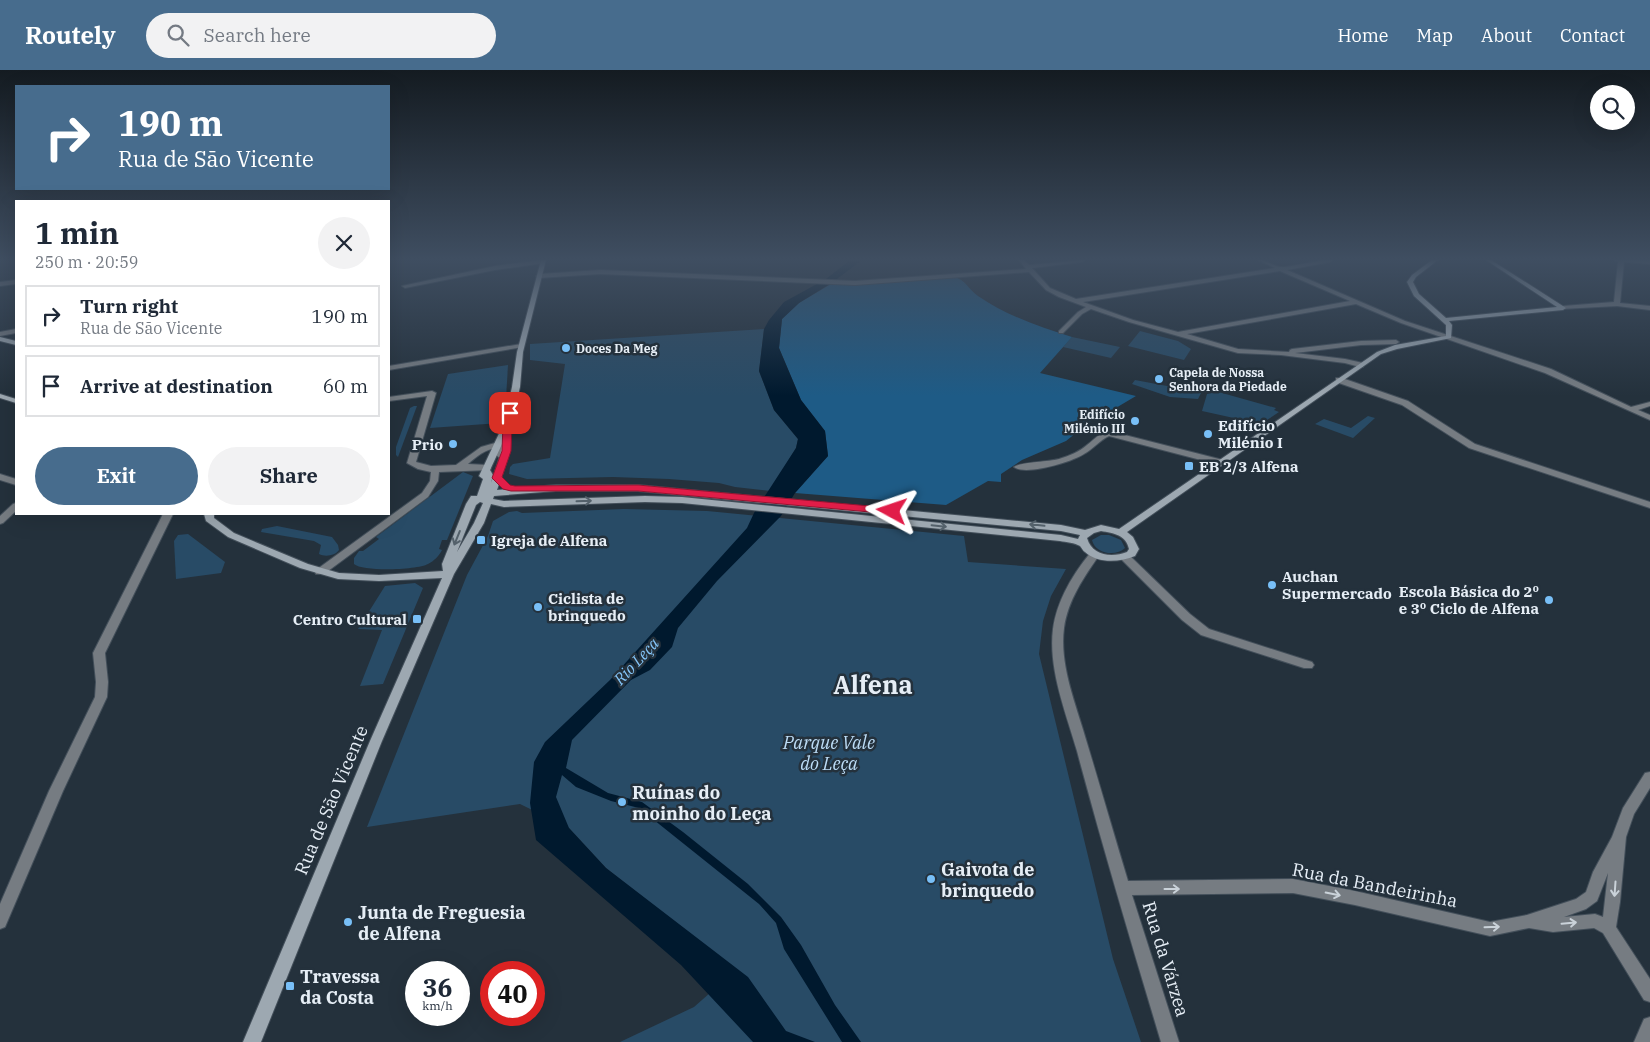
<!DOCTYPE html>
<meta charset="utf-8">
<style>
:root{--surface:#fff;--page:#f2f2f3;--text:#1f2937;--muted:#747a83;--line:#e0e1e3;--accent:#476c8d}
body{margin:0;font-family:"IBM Plex Serif",serif;background:var(--page);color:var(--text);height:100vh;display:flex;flex-direction:column;font-size:19px;white-space:nowrap}
*{box-sizing:border-box;margin:0}
p{font-size:16px;color:var(--muted)}
.icon{flex:none;width:28px;height:28px;fill:none;stroke:currentColor;stroke-width:2;stroke-linecap:round;stroke-linejoin:round}
.map{position:relative;flex:1;overflow:hidden}
.sheet{position:absolute;left:15px;top:130px;width:375px;height:315px;display:flex;flex-direction:column;background:var(--surface);border-radius:0px;box-shadow:0 5px 20px #0002}
.sheet>*{flex:none}
.top-card{position:absolute;left:15px;top:15px;width:375px;height:105px;border-radius:0px;box-shadow:0 5px 20px #0002;background:#476c8d;color:#fff;overflow:hidden}
.controls{position:absolute;left:1590px;top:15px;display:grid;gap:10px}
.controls a{display:grid;place-items:center;width:45px;height:45px;border-radius:50%;background:var(--surface);box-shadow:0 5px 20px #0002;font-size:25px}
.speed{position:absolute;left:405px;top:891px;display:flex;gap:10px;font-size:25px;font-weight:700;text-align:center}
.speed>*{display:grid;place-content:center;width:65px;height:65px;border-radius:50%;background:var(--surface);box-shadow:0 5px 20px #0002;line-height:1}
.speed small{font-size:12px;font-weight:400}
.speed .limit{border:8px solid #d22;background:#fff;color:#111}
.pin{position:absolute;display:grid;place-items:center;width:42px;height:42px;color:#fff;margin:-21px;border-radius:10px;box-shadow:0 2px 8px #0006}
.me{position:absolute;width:55px;margin:-28px;rotate:275deg;stroke-linejoin:round;filter:drop-shadow(0 0 4px #0008)}
.turn{display:flex;align-items:center;gap:18px;height:105px;padding:0 20px;font-size:22px}
.turn .icon{width:65px;height:65px;stroke-width:2.5}
.turn b{display:block;font-size:35px;line-height:42px}
.round{display:grid;place-items:center;flex:none;width:52px;height:52px;border-radius:26px;background:var(--page)}
.summary{display:flex;align-items:center;justify-content:space-between;height:85px;padding:0 20px}
h1{font-size:30px;font-weight:700;line-height:38px}
.cta{display:flex;gap:10px;margin-top:auto;padding:10px 20px}
.cta a{flex:1;height:58px;border-radius:30px;background:var(--accent);color:#fff;font-size:20px;font-weight:700;line-height:58px;text-align:center}
.cta a+a{background:var(--page);color:var(--text)}
ul{padding:0;list-style:none}
li{display:flex;align-items:center;gap:15px;height:62px;margin:0 10px 8px;padding:0 10px;border:2px solid var(--line);border-radius:0px}
li div{flex:1}
li b{display:block;font-size:19px}
li em{font-style:normal}
header{display:flex;align-items:center;gap:30px;box-sizing:border-box;height:70px;padding:0 25px;background:var(--accent);color:#fff}
header strong{font-size:24px}
nav{display:flex;gap:28px;margin-inline-start:auto;font-size:18px}
.search{width:350px;height:45px;background:var(--page);display:flex;align-items:center;gap:12px;box-sizing:border-box;padding:0 18px;border-radius:28px;color:var(--muted);font-size:19px}
.map>svg:first-child{display:block}
.green{fill:#284b66}
.forest{fill:#1e5b86}
.water{fill:#00192e}
.lines{fill:none;stroke-linecap:round;stroke-linejoin:round}
.street-casing{stroke:#434f5a;stroke-width:2}
.secondary-casing{stroke:#434f5a;stroke-width:2}
.street{fill:#767c82;fill-rule:evenodd}
.secondary{fill:#9da8b1;fill-rule:evenodd}
.oneway{stroke:#54616b}
.oneway2{stroke:#cad2d9}
.route{fill:#e11d48;stroke:#92132f}
.poi-dot{fill:#78bff7;stroke:#24313c;stroke-width:2}
.labels{text-anchor:middle;dominant-baseline:central;stroke-width:5;stroke-linejoin:round;paint-order:stroke}
.far-poi-label{font-size:12px;font-weight:bold;fill:#e6eef6;stroke:#24313c;text-anchor:start}
.poi-label{font-size:15px;font-weight:bold;fill:#e6eef6;stroke:#24313c;text-anchor:start}
.water-label{font-size:16px;font-style:italic;fill:#85c6fa;stroke:#24313c}
.near-park-label{font-size:18px;font-style:italic;fill:#bcdcf6;stroke:#24313c}
.near-poi-label{font-size:18px;font-weight:bold;fill:#e6eef6;stroke:#24313c;text-anchor:start}
.near-street-label{font-size:18px;fill:#e6eef6;stroke:#24313c}
.town-label{font-size:25px;font-weight:bold;fill:#e6eef6;stroke:#24313c}
</style>
<header>
<strong>Routely</strong>
<div class="search"><svg class="icon" aria-label="search" viewBox="0 0 24 24"><circle cx="10" cy="10" r="6"/><path d="M15 15l6 6"/></svg>Search here</div>
<nav><a>Home</a><a>Map</a><a>About</a><a>Contact</a></nav>
</header>
<div class="map">
<svg width="1650" height="972" viewBox="0 0 1650 972">
<rect width="100%" height="100%" fill="#24313c"/>
<!-- green -->
<g class="green">
<path d="M 764,259 L 759,301 L 774,340 L 798,369 L 796,378 L 770,421 L 735,417 L 719,413 L 669,409 L 613,407 L 527,409 L 509,404 L 510,397 L 513,394 L 550,388 L 565,294 L 530,290 L 530,274 Z"/>
<path d="M 1140,261 L 1178,271 L 1191,279 L 1184,290 L 1128,276 Z"/>
<path d="M 1072,267 L 1120,277 L 1111,288 L 1063,277 Z"/>
<path d="M 508,295 L 506,329 L 500,353 L 430,358 L 448,304 Z"/>
<path d="M 1135,310 L 1183,319 L 1188,313 L 1203,319 L 1198,329 L 1170,327 L 1132,314 Z"/>
<path d="M 1215,321 L 1276,338 L 1274,340 L 1279,342 L 1261,354 L 1202,341 L 1207,324 Z"/>
<path d="M 414,336 L 417,336 L 398,387 L 396,385 L 396,377 L 410,338 Z"/>
<path d="M 1368,346 L 1375,348 L 1353,368 L 1315,354 L 1324,349 L 1351,358 Z"/>
<path d="M 463,402 L 473,406 L 447,470 L 442,470 L 439,479 L 442,480 C 439,486 434,491 428,494 C 417,500 363,502 354,494 L 354,488 L 359,481 L 363,481 L 379,469 L 376,467 Z"/>
<path d="M 624,439 L 707,441 L 964,466 L 968,492 L 1066,499 L 1051,526 L 1043,551 L 1039,584 L 1113,889 L 1141,972 L 620,972 L 694,937 L 736,900 L 606,798 L 569,758 L 520,734 L 367,757 L 467,505 L 488,466 L 493,451 L 509,442 L 517,441 L 522,443 Z"/>
<path d="M 277,456 L 332,467 L 338,475 L 339,480 C 335,486 325,487 319,484 L 321,475 L 314,471 L 261,462 L 262,459 Z"/>
<path d="M 188,464 L 225,492 L 221,503 L 176,509 L 174,471 L 178,465 Z"/>
<path d="M 1101,465 L 1109,465 L 1121,470 L 1125,478 C 1116,487 1095,484 1092,470 Z"/>
<path d="M 415,513 L 423,518 L 383,614 L 360,616 L 382,560 L 358,559 L 385,516 Z"/>
</g>
<!-- forest -->
<path class="forest" d="M 954,207 C 965,209 969,220 978,226 C 1005,245 1040,257 1072,267 L 1040,303 L 1136,326 L 1109,342 L 1114,343 L 1112,346 L 1097,343 L 1092,350 L 1066,371 L 1022,390 L 1001,404 L 1001,412 L 988,411 L 946,435 L 795,423 L 828,386 L 825,361 L 801,330 L 779,278 L 782,249 L 799,233 L 831,214 Z"/>
<!-- water -->
<path class="water" d="M 850,190 L 862,190 L 833,212 L 799,233 L 782,249 L 779,278 L 801,330 L 825,361 L 828,386 L 795,423 L 781,446 L 717,511 L 678,558 L 672,577 L 650,600 L 631,610 L 572,670 L 566,698 L 608,723 L 642,732 L 683,762 L 748,814 L 781,847 L 801,875 L 835,935 L 861,972 L 842,972 L 784,879 L 776,853 L 759,834 L 639,738 L 611,731 L 576,717 L 562,705 L 556,727 L 569,758 L 606,798 L 748,907 L 786,961 L 815,972 L 753,972 L 681,895 L 536,770 L 530,733 L 534,692 L 545,672 L 610,610 L 747,458 L 754,443 L 796,378 L 798,369 L 774,340 L 759,301 L 764,259 L 769,250 L 784,232 L 826,209 Z"/>
<g class="lines">
<defs>
<g id="street">
<path d="M 542,190 L 544,191 L 544,193 L 495,200 L 405,218 L 402,216 L 495,196 Z"/>
<path d="M 1019,190 L 1024,190 L 1029,195 L 1084,190 L 1082,192 L 1032,198 L 1050,218 L 1076,229 L 1275,198 L 1258,190 C 1267,190 1275,198 1284,197 C 1301,195 1316,190 1332,190 L 1330,192 L 1287,200 L 1405,251 L 1551,299 L 1631,337 L 1650,332 L 1650,336 L 1638,340 L 1650,345 L 1650,350 L 1545,303 L 1401,253 L 1356,234 L 1187,264 L 1238,279 L 1289,282 L 1290,280 L 1292,279 L 1361,271 L 1396,270 L 1399,272 L 1396,274 L 1361,275 L 1295,283 L 1345,289 L 1363,293 L 1363,297 L 1360,297 L 1345,293 L 1281,285 L 1238,283 L 1129,252 L 1091,239 L 1082,244 L 1063,263 L 1059,263 L 1059,261 L 1078,242 L 1086,237 L 1059,227 L 1046,220 L 1029,202 L 855,215 L 600,204 L 539,208 L 536,206 L 539,204 L 600,200 L 855,211 L 1026,199 ZM 1280,201 L 1350,231 L 1178,262 L 1133,250 L 1083,232 Z"/>
<path d="M 1614,190 L 1650,190 L 1650,194 L 1624,192 L 1620,233 L 1650,236 L 1650,240 L 1617,236 L 1561,239 L 1560,238 L 1563,236 L 1614,232 L 1618,192 Z"/>
<path d="M 16,210 L 16,214 L 0,216 L 0,212 Z"/>
<path d="M 16,259 L 16,263 L 0,266 L 0,262 Z"/>
<path d="M 521,274 L 524,276 L 523,277 L 389,300 L 389,296 Z"/>
<path d="M 1336,308 L 1342,308 L 1408,331 L 1475,374 L 1650,432 L 1650,438 L 1469,378 L 1402,335 L 1336,312 Z"/>
<path d="M 432,321 L 436,323 L 416,392 L 431,396 L 456,395 L 481,377 L 495,373 L 504,374 L 504,384 L 508,387 L 507,389 L 501,389 L 496,385 L 497,378 C 485,379 476,387 468,394 L 487,395 L 490,396 L 491,398 L 490,400 L 439,402 L 438,411 L 428,427 L 324,504 L 316,504 L 315,502 L 316,500 L 422,423 L 430,411 L 431,402 L 418,399 L 407,393 L 427,326 L 389,331 L 389,327 Z"/>
<path d="M 1109,361 L 1223,390 L 1224,392 L 1220,395 L 1109,366 C 1100,370 1093,379 1084,384 C 1072,392 1025,406 1014,397 C 1020,392 1048,392 1059,389 C 1069,386 1079,382 1087,375 C 1095,369 1099,363 1109,361 Z"/>
<path d="M 0,404 L 16,409 L 16,415 L 0,410 Z"/>
<path d="M 16,433 L 16,441 L 3,453 L 0,454 L 0,446 L 13,434 Z"/>
<path d="M 163,444 L 173,444 L 105,583 L 108,612 L 107,627 L 63,721 L 5,857 L 0,859 L 0,834 L 49,721 L 95,627 L 96,612 L 93,583 Z"/>
<path d="M 1095,481 L 1100,484 C 1084,507 1068,530 1064,558 C 1059,596 1077,637 1087,673 C 1101,719 1114,765 1128,811 L 1293,809 L 1355,821 L 1490,852 L 1527,845 L 1576,829 L 1586,822 L 1593,802 L 1612,767 L 1623,738 L 1645,703 L 1650,702 L 1650,718 L 1634,744 L 1626,767 L 1620,832 L 1616,857 L 1650,909 L 1650,932 L 1644,930 L 1603,863 L 1594,858 L 1553,862 L 1529,858 L 1490,866 L 1355,835 L 1293,823 L 1132,825 L 1179,972 L 1161,972 C 1132,875 1103,779 1077,681 C 1066,643 1048,599 1053,559 C 1057,530 1073,504 1091,482 ZM 1608,803 L 1603,847 L 1595,844 L 1564,847 L 1586,839 L 1597,831 Z"/>
<path d="M 1125,484 L 1129,485 L 1190,544 L 1209,559 L 1312,592 L 1314,595 L 1312,598 L 1304,598 L 1201,565 L 1182,550 L 1121,489 L 1120,487 Z"/>
<path d="M 1650,947 L 1650,972 L 1634,972 L 1644,949 Z"/>
</g>
<g id="secondary">
<path d="M 541,190 L 546,190 L 523,282 L 520,317 L 511,355 L 510,381 L 497,420 L 556,415 L 638,415 L 1061,455 L 1085,460 L 1101,455 L 1119,459 L 1377,282 L 1395,275 L 1446,266 L 1446,255 L 1414,226 L 1407,212 L 1412,205 L 1432,190 L 1438,190 L 1416,207 L 1413,212 L 1419,224 L 1446,248 L 1557,237 L 1486,190 L 1491,190 L 1566,238 L 1563,240 L 1449,251 L 1452,255 L 1451,268 L 1397,279 L 1381,284 L 1127,462 L 1133,467 L 1139,479 L 1135,486 C 1120,492 1098,494 1085,482 C 1083,481 1082,478 1080,476 C 1075,473 1066,472 1060,471 L 682,433 L 645,432 L 504,437 L 491,434 L 484,453 L 454,504 L 382,671 L 261,972 L 243,972 L 370,671 L 442,508 L 379,511 L 338,509 L 300,498 L 228,467 L 206,451 L 204,444 L 214,444 L 214,448 L 234,463 L 308,494 L 339,503 L 379,505 L 443,501 L 442,494 L 466,434 L 471,426 L 477,426 L 483,409 L 479,406 L 503,355 L 512,317 L 517,282 ZM 502,374 C 501,387 495,401 491,413 L 493,405 L 490,400 ZM 556,421 L 638,421 L 1061,461 L 1080,465 L 1078,469 L 1061,465 L 682,427 L 645,426 L 504,431 L 493,429 L 494,426 ZM 480,432 L 483,433 L 474,453 L 457,482 L 476,435 ZM 1101,461 C 1114,463 1126,465 1129,479 L 1127,482 C 1112,488 1092,486 1087,468 L 1094,463 Z"/>
<path d="M 0,267 L 16,271 L 16,275 L 0,271 Z"/>
<path d="M 0,324 L 16,329 L 16,333 L 0,328 Z"/>
</g>
</defs>
<!-- street casing -->
<use href="#street" class="street-casing"/>
<!-- secondary casing -->
<use href="#secondary" class="secondary-casing"/>
<!-- street -->
<use href="#street" class="street"/>
<!-- secondary -->
<use href="#secondary" class="secondary"/>
</g>
<!-- one-way arrows -->
<defs><path id="oneway-shaft" d="M-6 0H5M1.5-3L5.5 0L1.5 3" fill="none" stroke-width="1.6" stroke-linecap="round" stroke-linejoin="round" transform="scale(1.25)"/></defs>
<g class="oneway">
<use href="#oneway-shaft" transform="translate(584 431) rotate(-2)"/>
<use href="#oneway-shaft" transform="translate(1037 455) rotate(-174)"/>
<use href="#oneway-shaft" transform="translate(939 456) rotate(6)"/>
<use href="#oneway-shaft" transform="translate(457 468) rotate(112)"/>
</g>
<g class="oneway2">
<use href="#oneway-shaft" transform="translate(1172 819)"/>
<use href="#oneway-shaft" transform="translate(1615 819) rotate(94)"/>
<use href="#oneway-shaft" transform="translate(1333 824) rotate(11)"/>
<use href="#oneway-shaft" transform="translate(1569 853) rotate(-5)"/>
<use href="#oneway-shaft" transform="translate(1492 857) rotate(-2)"/>
</g>
<!-- sky -->
<linearGradient id="sky" x2="0" y2="1"><stop stop-color="#141b21"/><stop offset="0.58" stop-color="#3f4e61"/><stop offset="1" stop-color="#3f4e61" stop-opacity="0"/></linearGradient>
<rect width="1650" height="326" fill="url(#sky)"/>
<!-- route -->
<path class="route" d="M 507,341 L 514,341 L 515,343 L 512,354 L 511,381 L 502,407 L 510,415 L 515,416 L 638,415 L 892,438 L 897,441 L 892,444 L 638,421 L 511,421 L 503,419 L 492,408 L 502,381 L 503,354 Z"/>
<!-- markers -->
<g class="poi-dot">
<circle cx="566" cy="278" r="5"/>
<circle cx="1159" cy="309" r="5"/>
<circle cx="1135" cy="351" r="5"/>
<circle cx="1208" cy="364" r="5"/>
<circle cx="453" cy="374" r="5"/>
<rect x="1184" y="391" width="10" height="10" rx="2.5"/>
<rect x="476" y="465" width="10" height="10" rx="2.5"/>
<circle cx="1272" cy="515" r="5"/>
<circle cx="1549" cy="530" r="5"/>
<circle cx="538" cy="537" r="5"/>
<rect x="412" y="544" width="10" height="10" rx="2.5"/>
<circle cx="622" cy="732" r="5"/>
<circle cx="931" cy="809" r="5"/>
<circle cx="348" cy="852" r="5"/>
<rect x="285" y="911" width="10" height="10" rx="2.5"/>
</g>
<g class="labels">
<!-- far-poi labels -->
<g class="far-poi-label">
<text x="576" y="278">Doces Da Meg</text>
<text x="1169" y="302">Capela de Nossa<tspan x="1169" dy="14">Senhora da Piedade</tspan></text>
<text x="1125" y="344" text-anchor="end">Edifício<tspan x="1125" dy="14">Milénio III</tspan></text>
</g>
<!-- poi labels -->
<g class="poi-label">
<text x="1218" y="355">Edifício<tspan x="1218" dy="17">Milénio I</tspan></text>
<text x="443" y="374" text-anchor="end">Prio</text>
<text x="1199" y="396">EB 2/3 Alfena</text>
<text x="491" y="470">Igreja de Alfena</text>
<text x="1282" y="506">Auchan<tspan x="1282" dy="17">Supermercado</tspan></text>
<text x="1539" y="521" text-anchor="end">Escola Básica do 2º<tspan x="1539" dy="17">e 3º Ciclo de Alfena</tspan></text>
<text x="548" y="528">Ciclista de<tspan x="548" dy="17">brinquedo</tspan></text>
<text x="407" y="549" text-anchor="end">Centro Cultural</text>
</g>
<!-- water labels -->
<g class="water-label">
<text transform="translate(636 591) rotate(-47)">Rio Leça</text>
</g>
<!-- near-park labels -->
<g class="near-park-label">
<text x="829" y="672">Parque Vale<tspan x="829" dy="21">do Leça</tspan></text>
</g>
<!-- near-poi labels -->
<g class="near-poi-label">
<text x="632" y="722">Ruínas do<tspan x="632" dy="21">moinho do Leça</tspan></text>
<text x="941" y="799">Gaivota de<tspan x="941" dy="21">brinquedo</tspan></text>
<text x="358" y="842">Junta de Freguesia<tspan x="358" dy="21">de Alfena</tspan></text>
<text x="300" y="906">Travessa<tspan x="300" dy="21">da Costa</tspan></text>
</g>
<!-- near-street labels -->
<g class="near-street-label">
<text transform="translate(331 730) rotate(-67)">Rua de São Vicente</text>
<text transform="translate(1375 815) rotate(11)">Rua da Bandeirinha</text>
<text transform="translate(1166 889) rotate(73)">Rua da Várzea</text>
</g>
<!-- town labels -->
<g class="town-label">
<text x="873" y="614">Alfena</text>
</g>
</g>
</svg>
<div class="controls">
<a><svg class="icon" aria-label="search" viewBox="0 0 24 24"><circle cx="10" cy="10" r="6"/><path d="M15 15l6 6"/></svg></a>
</div>
<div class="speed"><div>36<small>km/h</small></div><div class="limit">40</div></div>
<div class="pin" style="left:510px;top:343px;background:#d93025"><svg class="icon" aria-label="arrive" viewBox="0 0 24 24"><path d="M6 21V4h12l-3 4 3 4H6"/></svg></div>
<svg class="me" style="left:892px;top:441px" viewBox="-20 -20 40 40"><path d="M0-17L14 15 0 8-14 15z" fill="#e11d48" stroke="#fff" stroke-width="4"/></svg>
<div class="top-card">
<div class="turn"><svg class="icon" aria-label="right" viewBox="0 0 24 24"><path d="M7 20v-9h11M14 6l5 5-5 5"/></svg><div><b>190 m</b>Rua de São Vicente</div></div>
</div>
<section class="sheet">
<div class="summary"><div><h1>1 min</h1><p>250 m · 20:59</p></div><a class="round"><svg class="icon" aria-label="close" viewBox="0 0 24 24"><path d="M6 6l12 12M18 6L6 18"/></svg></a></div>
<ul>
<li><svg class="icon" aria-label="right" viewBox="0 0 24 24"><path d="M7 20v-9h11M14 6l5 5-5 5"/></svg><div><b>Turn right</b><p>Rua de São Vicente</p></div><em>190 m</em></li>
<li><svg class="icon" aria-label="arrive" viewBox="0 0 24 24"><path d="M6 21V4h12l-3 4 3 4H6"/></svg><div><b>Arrive at destination</b></div><em>60 m</em></li>
</ul>
<div class="cta"><a>Exit</a><a>Share</a></div>
</section>
</div>
